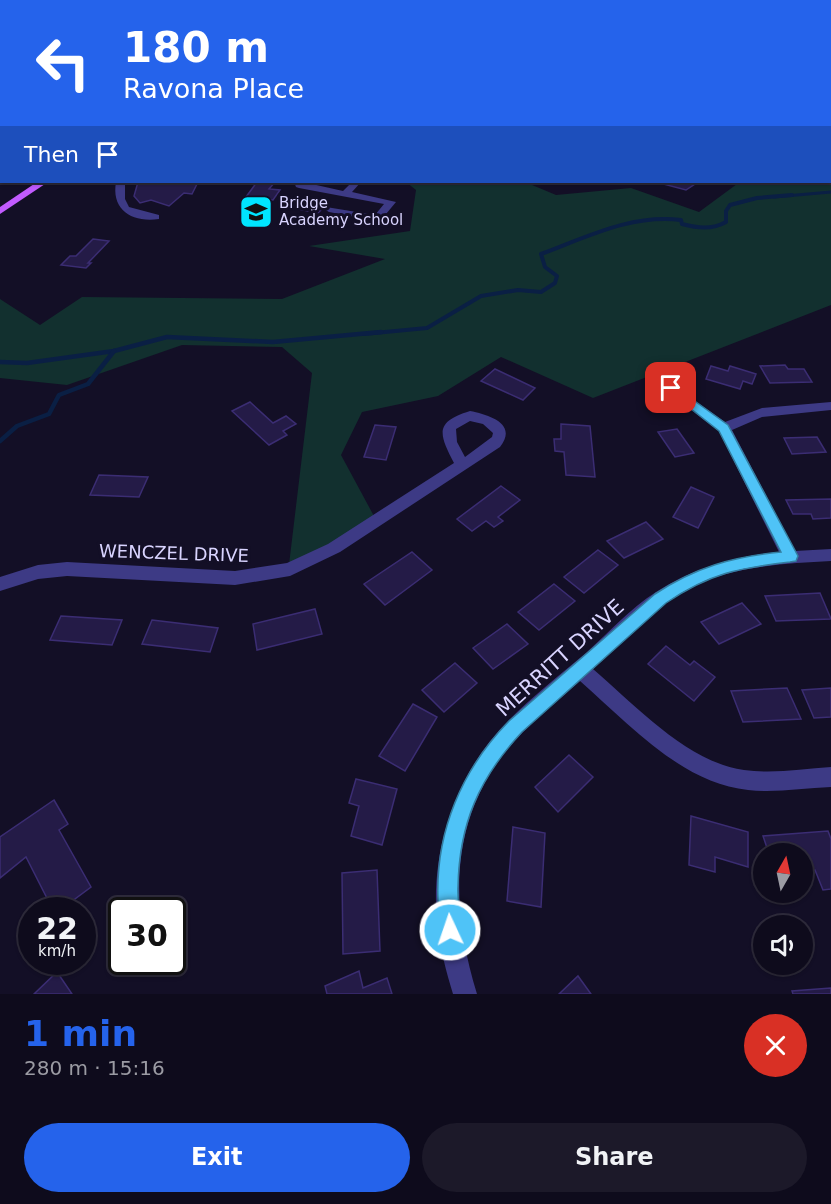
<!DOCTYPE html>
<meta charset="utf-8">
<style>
:root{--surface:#0e0b1c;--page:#1c1929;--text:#f1f3f6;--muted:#9b9ba3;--line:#2e2b3b;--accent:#2563eb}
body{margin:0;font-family:"DejaVu Sans",sans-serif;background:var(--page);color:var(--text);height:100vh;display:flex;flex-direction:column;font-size:22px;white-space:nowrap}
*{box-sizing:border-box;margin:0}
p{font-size:20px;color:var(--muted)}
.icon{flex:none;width:33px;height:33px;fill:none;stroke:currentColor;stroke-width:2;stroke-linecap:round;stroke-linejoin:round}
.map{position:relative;height:994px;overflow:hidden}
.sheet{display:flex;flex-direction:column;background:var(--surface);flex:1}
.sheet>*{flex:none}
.top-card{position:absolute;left:0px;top:0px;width:831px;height:183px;box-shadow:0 2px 4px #0004,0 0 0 2px var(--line);background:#2563eb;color:#fff;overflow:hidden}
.needle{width:39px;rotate:9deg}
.fabs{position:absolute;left:753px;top:843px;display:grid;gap:12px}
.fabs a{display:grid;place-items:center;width:60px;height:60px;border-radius:50%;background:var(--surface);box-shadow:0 2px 4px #0004,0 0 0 2px var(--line);font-size:30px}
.speed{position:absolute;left:18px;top:897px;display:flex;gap:12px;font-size:30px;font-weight:700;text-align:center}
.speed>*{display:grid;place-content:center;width:78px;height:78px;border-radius:50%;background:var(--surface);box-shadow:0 2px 4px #0004,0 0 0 2px var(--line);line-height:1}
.speed small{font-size:15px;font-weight:400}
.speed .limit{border:3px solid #111;border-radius:9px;background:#fff;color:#111}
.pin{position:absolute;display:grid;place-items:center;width:51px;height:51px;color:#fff;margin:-26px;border-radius:12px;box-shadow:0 3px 9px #0006}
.me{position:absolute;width:66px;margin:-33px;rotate:357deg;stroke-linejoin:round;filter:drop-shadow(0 0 4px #0008)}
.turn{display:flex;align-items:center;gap:21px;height:126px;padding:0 24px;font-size:27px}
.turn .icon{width:78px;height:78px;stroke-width:2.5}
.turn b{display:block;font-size:42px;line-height:51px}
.then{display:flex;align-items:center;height:57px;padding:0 24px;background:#0003;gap:12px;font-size:22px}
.round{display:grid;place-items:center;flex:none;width:63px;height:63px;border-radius:32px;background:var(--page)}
.head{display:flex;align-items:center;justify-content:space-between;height:102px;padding:0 24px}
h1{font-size:36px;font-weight:700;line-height:45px;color:var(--accent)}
.cta{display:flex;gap:12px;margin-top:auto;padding:12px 24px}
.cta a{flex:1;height:69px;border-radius:36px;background:var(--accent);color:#fff;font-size:24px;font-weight:700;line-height:69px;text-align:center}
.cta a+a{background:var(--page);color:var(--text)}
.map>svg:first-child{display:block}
.green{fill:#12302f}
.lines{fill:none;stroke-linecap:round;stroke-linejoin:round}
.stream-far2{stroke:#0a1f44;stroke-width:3}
.stream-far1{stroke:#0a1f44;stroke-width:4}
.stream{stroke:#0a1f44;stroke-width:4.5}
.building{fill:#241b47;stroke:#3b2d73;stroke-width:1.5}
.path{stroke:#2fb8b0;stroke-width:1.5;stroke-dasharray:1.5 2;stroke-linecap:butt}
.minor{fill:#3d3a85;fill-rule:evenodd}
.major{fill:#c25bff;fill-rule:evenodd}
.route{fill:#4fc3f7;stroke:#337fa1;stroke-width:1.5}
.labels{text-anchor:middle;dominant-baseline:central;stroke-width:6;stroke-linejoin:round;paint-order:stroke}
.far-poi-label{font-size:15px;fill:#d9d4ff;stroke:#130f26;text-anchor:start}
.street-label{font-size:18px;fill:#d9d4ff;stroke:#130f26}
.near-street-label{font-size:21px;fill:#d9d4ff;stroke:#130f26}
</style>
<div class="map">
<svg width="831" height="994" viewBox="0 0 831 994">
<rect width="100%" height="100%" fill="#130f26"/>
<!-- green -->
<path class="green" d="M 831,58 L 831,305 L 593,398 L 501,357 L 438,396 L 362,412 L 341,455 L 375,518 L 288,573 L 312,373 L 282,347 L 182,345 L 67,385 L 0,378 L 0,299 L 40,325 L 82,297 L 282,299 L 385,259 L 309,246 L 410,231 L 416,190 L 406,182 L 525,182 L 556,195 L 631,188 L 699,212 L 737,184 L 743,182 L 830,182 Z"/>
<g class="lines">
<!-- stream-far2 -->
<path class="stream-far2" d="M 774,197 L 831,192"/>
<!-- stream-far1 -->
<path class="stream-far1" d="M 364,334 L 427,328 L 481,296 L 518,290 L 541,292 L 555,283 L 557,276 L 545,267 L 541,254 C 587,237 631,214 681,220 L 682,224 C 697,228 712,230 726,222 L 726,211 L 730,205 L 757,198 L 792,195"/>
<!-- stream -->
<g class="stream">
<path d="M 0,362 L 27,363 L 114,351 L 167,337 L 273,342 L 381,332"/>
<path d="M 0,441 L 17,426 L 49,414 L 59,395 L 88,384 L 114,351"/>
</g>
</g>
<!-- building -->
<g class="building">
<path d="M 138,182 L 198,182 L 192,194 L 184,193 L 169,206 L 151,200 L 140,203 L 134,196 Z"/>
<path d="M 257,182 L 275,182 L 269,189 L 280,190 L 273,200 L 246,197 Z"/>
<path d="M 656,182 L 687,182 L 695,184 L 686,190 Z"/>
<path d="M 289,199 L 325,206 L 318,213 L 283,206 Z"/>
<path d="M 93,239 L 109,241 L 88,263 L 91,263 L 86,268 L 61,265 L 70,256 L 76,256 Z"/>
<path d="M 785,365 L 788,369 L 804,369 L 812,382 L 770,383 L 760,366 Z"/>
<path d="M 711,366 L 728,371 L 730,366 L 756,374 L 752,384 L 743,381 L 740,389 L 706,379 Z"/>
<path d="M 495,369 L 535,388 L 523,400 L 481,381 Z"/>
<path d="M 250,402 L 273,423 L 286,416 L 296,424 L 283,431 L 287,435 L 269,445 L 232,411 Z"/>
<path d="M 561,424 L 590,426 L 595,477 L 566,475 L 564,452 L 555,451 L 554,439 L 561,439 Z"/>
<path d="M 375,425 L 396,427 L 386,460 L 364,457 Z"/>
<path d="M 677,429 L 694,453 L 675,457 L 658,432 Z"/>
<path d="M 817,437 L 826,452 L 792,454 L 784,438 Z"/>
<path d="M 99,475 L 148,477 L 139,497 L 90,495 Z"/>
<path d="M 501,486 L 520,500 L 498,517 L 503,521 L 494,527 L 486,521 L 472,531 L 457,519 Z"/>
<path d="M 691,487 L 714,497 L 698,528 L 673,517 Z"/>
<path d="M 831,499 L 831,518 L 813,519 L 811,514 L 793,514 L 786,500 Z"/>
<path d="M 646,522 L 663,539 L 624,558 L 607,541 Z"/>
<path d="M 598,550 L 618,565 L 584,593 L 564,577 Z"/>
<path d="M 412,552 L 432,570 L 385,605 L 364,584 Z"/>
<path d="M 554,584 L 575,601 L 539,630 L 518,612 Z"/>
<path d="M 820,593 L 831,619 L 776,621 L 765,596 Z"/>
<path d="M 742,603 L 761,624 L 719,644 L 701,622 Z"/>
<path d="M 315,609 L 322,634 L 257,650 L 253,624 Z"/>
<path d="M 61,616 L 122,620 L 112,645 L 50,640 Z"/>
<path d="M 152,620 L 218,628 L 210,652 L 142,644 Z"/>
<path d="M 507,624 L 528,644 L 493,669 L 473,648 Z"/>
<path d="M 666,646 L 690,665 L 694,661 L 715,677 L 694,701 L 648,664 Z"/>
<path d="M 455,663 L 477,683 L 444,712 L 422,690 Z"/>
<path d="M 787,688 L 801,719 L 743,722 L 731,691 Z"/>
<path d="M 831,688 L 831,717 L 814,718 L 802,690 Z"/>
<path d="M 413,704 L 437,717 L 405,771 L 379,756 Z"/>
<path d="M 569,755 L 593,777 L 558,812 L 535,787 Z"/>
<path d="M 356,779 L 397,789 L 382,845 L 351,836 L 359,806 L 349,803 Z"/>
<path d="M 54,800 L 68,824 L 59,830 L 91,887 L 60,910 L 53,910 L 26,857 L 0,878 L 0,837 Z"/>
<path d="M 691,816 L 748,832 L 748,867 L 715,857 L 715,872 L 689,865 Z"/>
<path d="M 513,827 L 545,833 L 541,907 L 507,901 Z"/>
<path d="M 828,831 L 831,839 L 831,889 L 823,890 L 815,870 L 802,871 L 802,854 L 769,854 L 763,836 Z"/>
<path d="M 377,870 L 380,951 L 343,954 L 342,873 Z"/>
<path d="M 359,971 L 363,988 L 387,978 L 392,994 L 327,994 L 325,986 Z"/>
<path d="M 57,972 L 72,994 L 34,994 Z"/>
<path d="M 578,976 L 591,994 L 559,994 Z"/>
<path d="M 831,988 L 831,994 L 793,994 L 792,991 Z"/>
</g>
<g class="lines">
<!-- path -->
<g class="path">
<path d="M 234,0 L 236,2"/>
<path d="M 190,2 L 193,0"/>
</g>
<!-- minor -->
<g class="minor">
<path d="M 49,0 L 57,0 L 47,2 Z"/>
<rect x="427" y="0" width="6" height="2"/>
<path d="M 547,0 L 567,2 L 549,2 Z"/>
<path d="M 2,21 L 2,26 L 0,26 L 0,22 Z"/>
<rect x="0" y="36" width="2" height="4"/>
<rect x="0" y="92" width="2" height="4"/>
<rect x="0" y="146" width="2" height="6"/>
<path d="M 116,182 L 125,182 L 125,199 L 129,207 L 159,215 L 159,219 C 132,223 111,210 116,182 Z"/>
<path d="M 294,182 L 303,182 L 343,191 L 352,182 L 361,182 L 352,192 L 396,202 L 381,220 L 377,221 L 329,212 L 324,209 L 326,207 L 375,215 L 384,204 L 299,188 L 296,187 Z"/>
<path d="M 671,384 L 725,422 L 762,408 L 831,402 L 831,410 L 762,417 L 732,430 L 795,551 L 831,549 L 831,561 C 774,564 711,567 665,604 C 640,624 617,647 593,669 C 635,705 687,762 744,770 C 773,774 802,769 831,767 L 831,787 C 803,788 775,793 748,790 C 681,783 628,723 580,681 C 561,698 540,714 522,733 C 449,808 448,899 477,994 L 453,994 C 446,971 440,948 437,923 C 430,850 456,772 509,720 C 533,696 561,674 587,652 C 609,632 631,608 656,592 C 693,568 736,556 779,552 L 719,431 L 666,391 L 664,388 Z"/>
<path d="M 470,411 C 490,415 518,424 500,447 L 340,552 L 290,576 L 235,585 L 67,576 L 38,579 L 0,591 L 0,577 L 38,565 L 67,562 L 235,571 L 287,563 L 328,544 L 454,463 C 439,434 434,422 470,411 ZM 470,421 L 483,424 L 493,433 L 492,437 L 465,457 L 457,442 L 456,429 Z"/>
</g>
<!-- major -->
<g class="major">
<path d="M 315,0 L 314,2 L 307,2 L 309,0 Z"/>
<path d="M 37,182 L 48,182 L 0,214 L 0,207 Z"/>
</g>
</g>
<!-- route -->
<path class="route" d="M 671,384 L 728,425 L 798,556 L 796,561 L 790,562 C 739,568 710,573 666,603 L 522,732 C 479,778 459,824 458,887 C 457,904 464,922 457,938 L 450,941 L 443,938 C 438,926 439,913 438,901 C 435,832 462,769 509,721 L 655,594 C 696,567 732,557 781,552 L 719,431 L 667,390 L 665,388 Z"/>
<!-- icons -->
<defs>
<symbol id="school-square" viewBox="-11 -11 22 22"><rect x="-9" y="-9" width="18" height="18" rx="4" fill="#00e5ff" stroke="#130f26"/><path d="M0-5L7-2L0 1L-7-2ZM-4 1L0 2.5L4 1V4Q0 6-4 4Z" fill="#111"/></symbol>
</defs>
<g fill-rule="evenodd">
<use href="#school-square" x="237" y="193" width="38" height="38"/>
</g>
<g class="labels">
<!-- far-poi labels -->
<g class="far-poi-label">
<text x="279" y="203">Bridge<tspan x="279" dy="17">Academy School</tspan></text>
</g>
<!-- street labels -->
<g class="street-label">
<text transform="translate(174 553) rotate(2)">WENCZEL DRIVE</text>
</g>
<!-- near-street labels -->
<g class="near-street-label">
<text transform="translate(560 658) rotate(-42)">MERRITT DRIVE</text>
</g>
</g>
</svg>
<div class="fabs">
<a><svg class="needle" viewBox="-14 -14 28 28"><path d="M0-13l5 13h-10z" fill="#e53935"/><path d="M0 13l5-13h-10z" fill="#9b9ba3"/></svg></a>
<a><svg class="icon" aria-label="sound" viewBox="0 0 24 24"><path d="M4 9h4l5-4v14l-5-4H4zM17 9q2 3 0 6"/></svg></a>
</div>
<div class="speed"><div>22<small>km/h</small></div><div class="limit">30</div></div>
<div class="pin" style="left:671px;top:388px;background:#d93025"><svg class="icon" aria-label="arrive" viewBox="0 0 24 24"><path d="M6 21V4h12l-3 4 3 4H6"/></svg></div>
<svg class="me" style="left:450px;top:930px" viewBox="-20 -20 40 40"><circle r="17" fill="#4fc3f7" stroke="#fff" stroke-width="3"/><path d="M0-11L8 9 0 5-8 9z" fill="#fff"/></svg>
<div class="top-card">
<div class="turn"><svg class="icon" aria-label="left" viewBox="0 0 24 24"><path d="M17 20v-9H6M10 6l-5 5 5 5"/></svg><div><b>180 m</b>Ravona Place</div></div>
<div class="then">Then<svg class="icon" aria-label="arrive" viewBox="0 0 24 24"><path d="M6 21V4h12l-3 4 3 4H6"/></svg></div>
</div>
</div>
<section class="sheet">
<div class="head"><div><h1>1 min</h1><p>280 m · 15:16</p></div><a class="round" style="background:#d93025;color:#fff"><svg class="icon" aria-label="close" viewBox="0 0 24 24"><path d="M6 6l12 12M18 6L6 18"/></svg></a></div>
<div class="cta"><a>Exit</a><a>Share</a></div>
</section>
